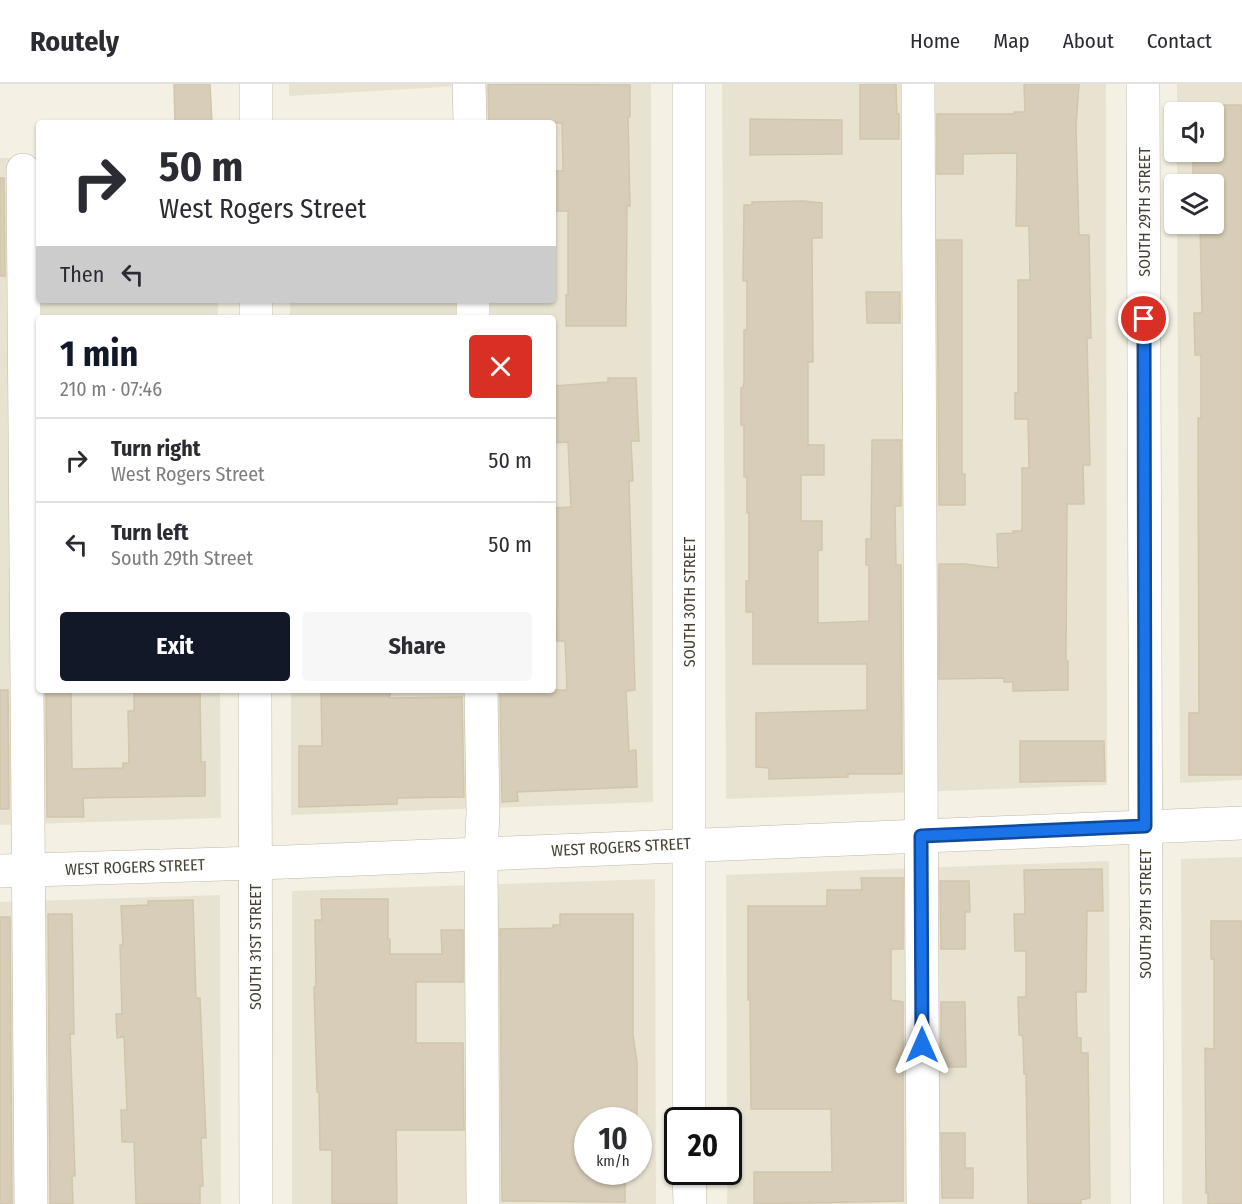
<!DOCTYPE html>
<meta charset="utf-8">
<style>
:root{--surface:#fff;--page:#f7f7f7;--text:#2b2b33;--muted:#7c7c81;--line:#e1e1e2;--accent:#111827}
body{margin:0;font-family:"Fira Sans Condensed",sans-serif;background:var(--page);color:var(--text);height:100vh;display:flex;flex-direction:column;font-size:22px;white-space:nowrap}
*{box-sizing:border-box;margin:0}
p{font-size:20px;color:var(--muted)}
.icon{flex:none;width:33px;height:33px;fill:none;stroke:currentColor;stroke-width:2;stroke-linecap:round;stroke-linejoin:round}
.map{position:relative;flex:1;overflow:hidden}
.drawer{position:absolute;left:36px;top:231px;width:520px;height:378px;display:flex;flex-direction:column;background:var(--surface);border-radius:6px;box-shadow:0 2px 4px #0004}
.drawer>*{flex:none}
.guide{position:absolute;left:36px;top:36px;width:520px;height:183px;border-radius:6px;box-shadow:0 2px 4px #0004;background:#fff;color:var(--text);overflow:hidden}
.tools{position:absolute;left:1164px;top:18px;display:grid;gap:12px}
.tools a{display:grid;place-items:center;width:60px;height:60px;border-radius:6px;background:var(--surface);box-shadow:0 2px 4px #0004;font-size:30px}
.speed{position:absolute;left:574px;top:1023px;display:flex;gap:12px;font-size:30px;font-weight:700;text-align:center}
.speed>*{display:grid;place-content:center;width:78px;height:78px;border-radius:50%;background:var(--surface);box-shadow:0 2px 4px #0004;line-height:1}
.speed small{font-size:15px;font-weight:400}
.speed .limit{border:3px solid #111;border-radius:9px;background:#fff;color:#111}
.pin{position:absolute;display:grid;place-items:center;width:51px;height:51px;color:#fff;margin:-26px;border:3px solid #fff;border-radius:50%;box-shadow:0 2px 6px #0007}
.me{position:absolute;width:66px;margin:-33px;rotate:0deg;stroke-linejoin:round;filter:drop-shadow(0 0 4px #0008)}
.turn{display:flex;align-items:center;gap:21px;height:126px;padding:0 24px;font-size:27px}
.turn .icon{width:78px;height:78px;stroke-width:2.5}
.turn b{display:block;font-size:42px;line-height:51px}
.then{display:flex;align-items:center;height:57px;padding:0 24px;background:#0003;gap:12px;font-size:22px}
.round{display:grid;place-items:center;flex:none;width:63px;height:63px;border-radius:6px;background:var(--page)}
.headline{display:flex;align-items:center;justify-content:space-between;height:102px;padding:0 24px}
h1{font-size:36px;font-weight:700;line-height:45px;color:var(--accent)}
.action{display:flex;gap:12px;margin-top:auto;padding:12px 24px}
.action a{flex:1;height:69px;border-radius:6px;background:var(--accent);color:#fff;font-size:24px;font-weight:700;line-height:69px;text-align:center}
.action a+a{background:var(--page);color:var(--text)}
ul{padding:0;list-style:none}
li{display:flex;align-items:center;gap:18px;height:84px;padding:0 24px;border-top:2px solid var(--line)}
li div{flex:1}
li b{display:block;font-size:22px}
li em{font-style:normal}
header{display:flex;align-items:center;gap:36px;box-sizing:border-box;height:84px;padding:0 30px;background:var(--surface);border-bottom:2px solid var(--line)}
header strong{font-size:28px}
nav{display:flex;gap:33px;margin-inline-start:auto;font-size:21px}
.map>svg:first-child{display:block}
.residential{fill:#e8e3d1;fill-rule:evenodd}
.building{fill:#d7cdb8;stroke:#d2c6aa;stroke-width:1.5}
.lines{fill:none;stroke-linecap:round;stroke-linejoin:round}
.minor-casing{stroke:#c0b9a5;stroke-width:34}
.minor{stroke:#fff;stroke-width:33}
.route-casing{stroke:#114b97;stroke-width:15}
.route{stroke:#1a73e8;stroke-width:10}
.labels{text-anchor:middle;dominant-baseline:central;stroke-width:6;stroke-linejoin:round;paint-order:stroke}
.street-label{font-size:16px;fill:#474133;stroke:#fff}
</style>
<header>
<strong>Routely</strong>
<nav><a>Home</a><a>Map</a><a>About</a><a>Contact</a></nav>
</header>
<div class="map">
<svg width="1242" height="1120" viewBox="0 0 1242 1120">
<rect width="100%" height="100%" fill="#f4f0e4"/>
<!-- residential -->
<g class="residential">
<path d="M 289,0 L 651,0 L 653,718 L 291,731 L 291,606 L 554,606 L 554,234 L 290,234 L 290,216 L 554,216 L 554,39 L 461,39 L 460,2 L 289,12 Z"/>
<path d="M 722,0 L 1106,0 L 1107,701 L 726,715 Z"/>
<path d="M 1177,0 L 1242,0 L 1242,696 L 1180,699 L 1177,140 L 1214,140 L 1214,100 L 1177,100 L 1177,68 L 1214,68 L 1214,28 L 1177,28 Z"/>
<path d="M 39,73 L 39,216 L 218,216 L 218,234 L 39,234 L 39,606 L 220,606 L 221,734 L 0,741 L 0,74 Z"/>
<path d="M 1242,773 L 1242,1120 L 1182,1120 L 1181,775 Z"/>
<path d="M 1109,777 L 1111,1120 L 727,1120 L 729,1036 L 727,1036 L 726,791 Z"/>
<path d="M 655,795 L 656,1120 L 292,1120 L 292,807 ZM 588,1036 L 639,1036 L 639,1088 L 588,1088 Z"/>
<path d="M 220,811 L 221,1120 L 0,1120 L 0,818 Z"/>
</g>
<!-- building -->
<g class="building">
<path d="M 174,0 L 210,0 L 212,39 L 175,39 Z"/>
<path d="M 488,0 L 630,1 L 630,33 L 628,33 L 630,122 L 627,122 L 626,242 L 566,242 L 566,211 L 568,211 L 568,127 L 554,127 L 554,87 L 563,87 L 562,39 L 489,39 Z"/>
<path d="M 860,0 L 896,0 L 897,30 L 899,30 L 899,55 L 860,55 Z"/>
<path d="M 1024,0 L 1079,0 L 1076,42 L 1079,151 L 1089,151 L 1091,254 L 1087,254 L 1090,381 L 1083,381 L 1084,420 L 1067,420 L 1066,577 L 1068,577 L 1068,606 L 1013,607 L 1013,598 L 1004,598 L 1004,594 L 939,595 L 939,480 L 964,480 L 998,484 L 997,450 L 1014,449 L 1013,447 L 1022,447 L 1022,384 L 1029,384 L 1028,335 L 1015,335 L 1015,309 L 1018,309 L 1018,196 L 1030,196 L 1029,142 L 1016,142 L 1017,69 L 963,70 L 963,90 L 937,90 L 937,30 L 1014,30 L 1014,28 L 1025,28 Z"/>
<path d="M 1194,21 L 1242,21 L 1242,691 L 1189,691 L 1189,629 L 1199,629 L 1198,351 L 1198,334 L 1201,334 L 1201,271 L 1195,271 L 1194,229 L 1202,229 L 1200,140 L 1214,140 L 1214,93 L 1193,94 L 1193,68 L 1214,68 L 1214,28 L 1194,28 Z"/>
<path d="M 750,35 L 842,36 L 842,70 L 750,71 Z"/>
<path d="M 0,94 L 4,94 L 5,192 L 0,192 Z"/>
<path d="M 804,117 L 822,119 L 822,154 L 812,154 L 813,278 L 808,278 L 808,361 L 824,361 L 824,391 L 801,391 L 801,437 L 822,437 L 822,466 L 818,466 L 818,539 L 869,537 L 869,481 L 866,481 L 866,455 L 871,455 L 872,356 L 901,356 L 901,422 L 895,422 L 896,481 L 901,481 L 902,690 L 848,690 L 848,693 L 769,695 L 769,684 L 756,683 L 756,629 L 867,626 L 867,580 L 753,580 L 753,528 L 746,528 L 746,497 L 749,497 L 749,429 L 747,429 L 747,393 L 744,393 L 744,341 L 741,341 L 741,304 L 743,304 L 744,297 L 744,246 L 747,246 L 747,197 L 743,197 L 744,121 L 752,121 L 752,118 Z"/>
<path d="M 937,156 L 962,156 L 962,390 L 965,390 L 965,421 L 939,421 Z"/>
<path d="M 866,208 L 900,208 L 900,239 L 867,239 Z"/>
<path d="M 608,294 L 636,294 L 639,357 L 631,357 L 633,397 L 629,397 L 635,606 L 626,607 L 629,667 L 636,666 L 637,703 L 517,708 L 518,717 L 502,718 L 500,606 L 567,606 L 565,557 L 557,557 L 555,511 L 554,511 L 554,424 L 571,423 L 568,358 L 554,359 L 554,302 L 608,298 Z"/>
<path d="M 0,606 L 8,606 L 9,725 L 0,725 Z"/>
<path d="M 46,606 L 71,606 L 72,685 L 123,684 L 123,679 L 129,679 L 128,627 L 134,627 L 134,606 L 200,606 L 201,678 L 205,678 L 205,712 L 83,714 L 84,733 L 47,733 Z"/>
<path d="M 321,606 L 390,606 L 390,614 L 462,613 L 464,713 L 397,714 L 397,720 L 299,723 L 299,662 L 322,662 Z"/>
<path d="M 1020,657 L 1104,657 L 1105,697 L 1020,698 Z"/>
<path d="M 1102,785 L 1103,827 L 1087,827 L 1086,908 L 1076,908 L 1077,954 L 1081,954 L 1081,969 L 1088,969 L 1090,1114 L 1081,1116 L 1081,1120 L 1028,1120 L 1026,990 L 1024,990 L 1023,952 L 1019,951 L 1018,913 L 1026,913 L 1026,867 L 1015,867 L 1014,830 L 1025,830 L 1024,786 Z"/>
<path d="M 861,794 L 903,794 L 903,865 L 891,865 L 891,916 L 903,918 L 903,1117 L 754,1120 L 754,1088 L 832,1088 L 831,1025 L 751,1025 L 750,916 L 748,916 L 748,822 L 827,822 L 827,806 L 862,806 Z"/>
<path d="M 940,797 L 969,797 L 970,828 L 965,828 L 965,865 L 941,865 Z"/>
<path d="M 321,815 L 388,815 L 388,855 L 390,855 L 390,870 L 442,870 L 441,846 L 463,846 L 463,898 L 416,898 L 416,959 L 463,959 L 464,1046 L 396,1046 L 397,1120 L 332,1120 L 332,1066 L 320,1066 L 319,1008 L 317,1008 L 314,903 L 316,903 L 315,836 L 322,836 Z"/>
<path d="M 193,816 L 196,914 L 200,914 L 206,1054 L 201,1054 L 203,1102 L 200,1102 L 200,1120 L 136,1120 L 134,1058 L 122,1058 L 121,1026 L 127,1026 L 124,953 L 117,954 L 116,930 L 122,930 L 120,861 L 123,861 L 121,822 L 148,821 L 148,817 Z"/>
<path d="M 48,830 L 72,830 L 74,950 L 70,950 L 74,1059 L 75,1092 L 72,1092 L 73,1120 L 50,1120 Z"/>
<path d="M 560,830 L 633,830 L 633,951 L 637,978 L 637,1036 L 588,1036 L 588,1088 L 625,1088 L 625,1118 L 502,1117 L 500,845 L 553,844 L 553,841 L 560,841 Z"/>
<path d="M 0,833 L 10,833 L 12,1120 L 0,1120 Z"/>
<path d="M 1211,837 L 1242,837 L 1242,1120 L 1208,1120 L 1208,1109 L 1206,1109 L 1205,964 L 1214,965 L 1214,875 L 1211,875 Z"/>
<path d="M 941,918 L 965,918 L 966,983 L 941,983 Z"/>
<path d="M 941,1049 L 965,1049 L 965,1084 L 973,1084 L 973,1114 L 942,1114 Z"/>
</g>
<g class="lines">
<defs>
<g id="minor">
<path d="M 256,0 L 256,39"/>
<path d="M 469,0 L 470,39"/>
<path d="M 689,0 L 689,1036"/>
<path d="M 918,0 L 923,1120"/>
<path d="M 1143,0 L 1147,1120"/>
<path d="M 23,86 L 31,1120"/>
<path d="M 473,216 L 473,234"/>
<path d="M 256,234 L 256,216"/>
<path d="M 255,606 L 256,1120"/>
<path d="M 481,606 L 483,729 L 481,770 L 483,1120"/>
<path d="M 0,787 L 286,778 L 1242,739"/>
<path d="M 689,1088 L 690,1120"/>
</g>
</defs>
<!-- minor casing -->
<use href="#minor" class="minor-casing"/>
<!-- minor -->
<use href="#minor" class="minor"/>
</g>
<g class="lines">
<defs>
<path id="route" d="M 922,961 L 921,752 L 1145,742 L 1144,235"/>
</defs>
<!-- route casing -->
<use href="#route" class="route-casing"/>
<!-- route -->
<use href="#route" class="route"/>
</g>
<g class="labels">
<!-- street labels -->
<g class="street-label">
<text transform="translate(1144 128) rotate(-90)">SOUTH 29TH STREET</text>
<text transform="translate(689 518) rotate(-90)">SOUTH 30TH STREET</text>
<text transform="translate(621 763) rotate(-3)">WEST ROGERS STREET</text>
<text transform="translate(135 783) rotate(-2)">WEST ROGERS STREET</text>
<text transform="translate(1145 830) rotate(-90)">SOUTH 29TH STREET</text>
<text transform="translate(255 863) rotate(-90)">SOUTH 31ST STREET</text>
</g>
</g>
</svg>
<div class="tools">
<a><svg class="icon" aria-label="sound" viewBox="0 0 24 24"><path d="M4 9h4l5-4v14l-5-4H4zM17 9q2 3 0 6"/></svg></a>
<a><svg class="icon" aria-label="layers" viewBox="0 0 24 24"><path d="M12 4l9 5-9 5-9-5zM3 14l9 5 9-5"/></svg></a>
</div>
<div class="speed"><div>10<small>km/h</small></div><div class="limit">20</div></div>
<div class="pin" style="left:1144px;top:235px;background:#d93025"><svg class="icon" aria-label="arrive" viewBox="0 0 24 24"><path d="M6 21V4h12l-3 4 3 4H6"/></svg></div>
<svg class="me" style="left:922px;top:961px" viewBox="-20 -20 40 40"><path d="M0-17L14 15 0 8-14 15z" fill="#1a73e8" stroke="#fff" stroke-width="4"/></svg>
<div class="guide">
<div class="turn"><svg class="icon" aria-label="right" viewBox="0 0 24 24"><path d="M7 20v-9h11M14 6l5 5-5 5"/></svg><div><b>50 m</b>West Rogers Street</div></div>
<div class="then">Then<svg class="icon" aria-label="left" viewBox="0 0 24 24"><path d="M17 20v-9H6M10 6l-5 5 5 5"/></svg></div>
</div>
<section class="drawer">
<div class="headline"><div><h1>1 min</h1><p>210 m · 07:46</p></div><a class="round" style="background:#d93025;color:#fff"><svg class="icon" aria-label="close" viewBox="0 0 24 24"><path d="M6 6l12 12M18 6L6 18"/></svg></a></div>
<ul>
<li><svg class="icon" aria-label="right" viewBox="0 0 24 24"><path d="M7 20v-9h11M14 6l5 5-5 5"/></svg><div><b>Turn right</b><p>West Rogers Street</p></div><em>50 m</em></li>
<li><svg class="icon" aria-label="left" viewBox="0 0 24 24"><path d="M17 20v-9H6M10 6l-5 5 5 5"/></svg><div><b>Turn left</b><p>South 29th Street</p></div><em>50 m</em></li>
</ul>
<div class="action"><a>Exit</a><a>Share</a></div>
</section>
</div>
